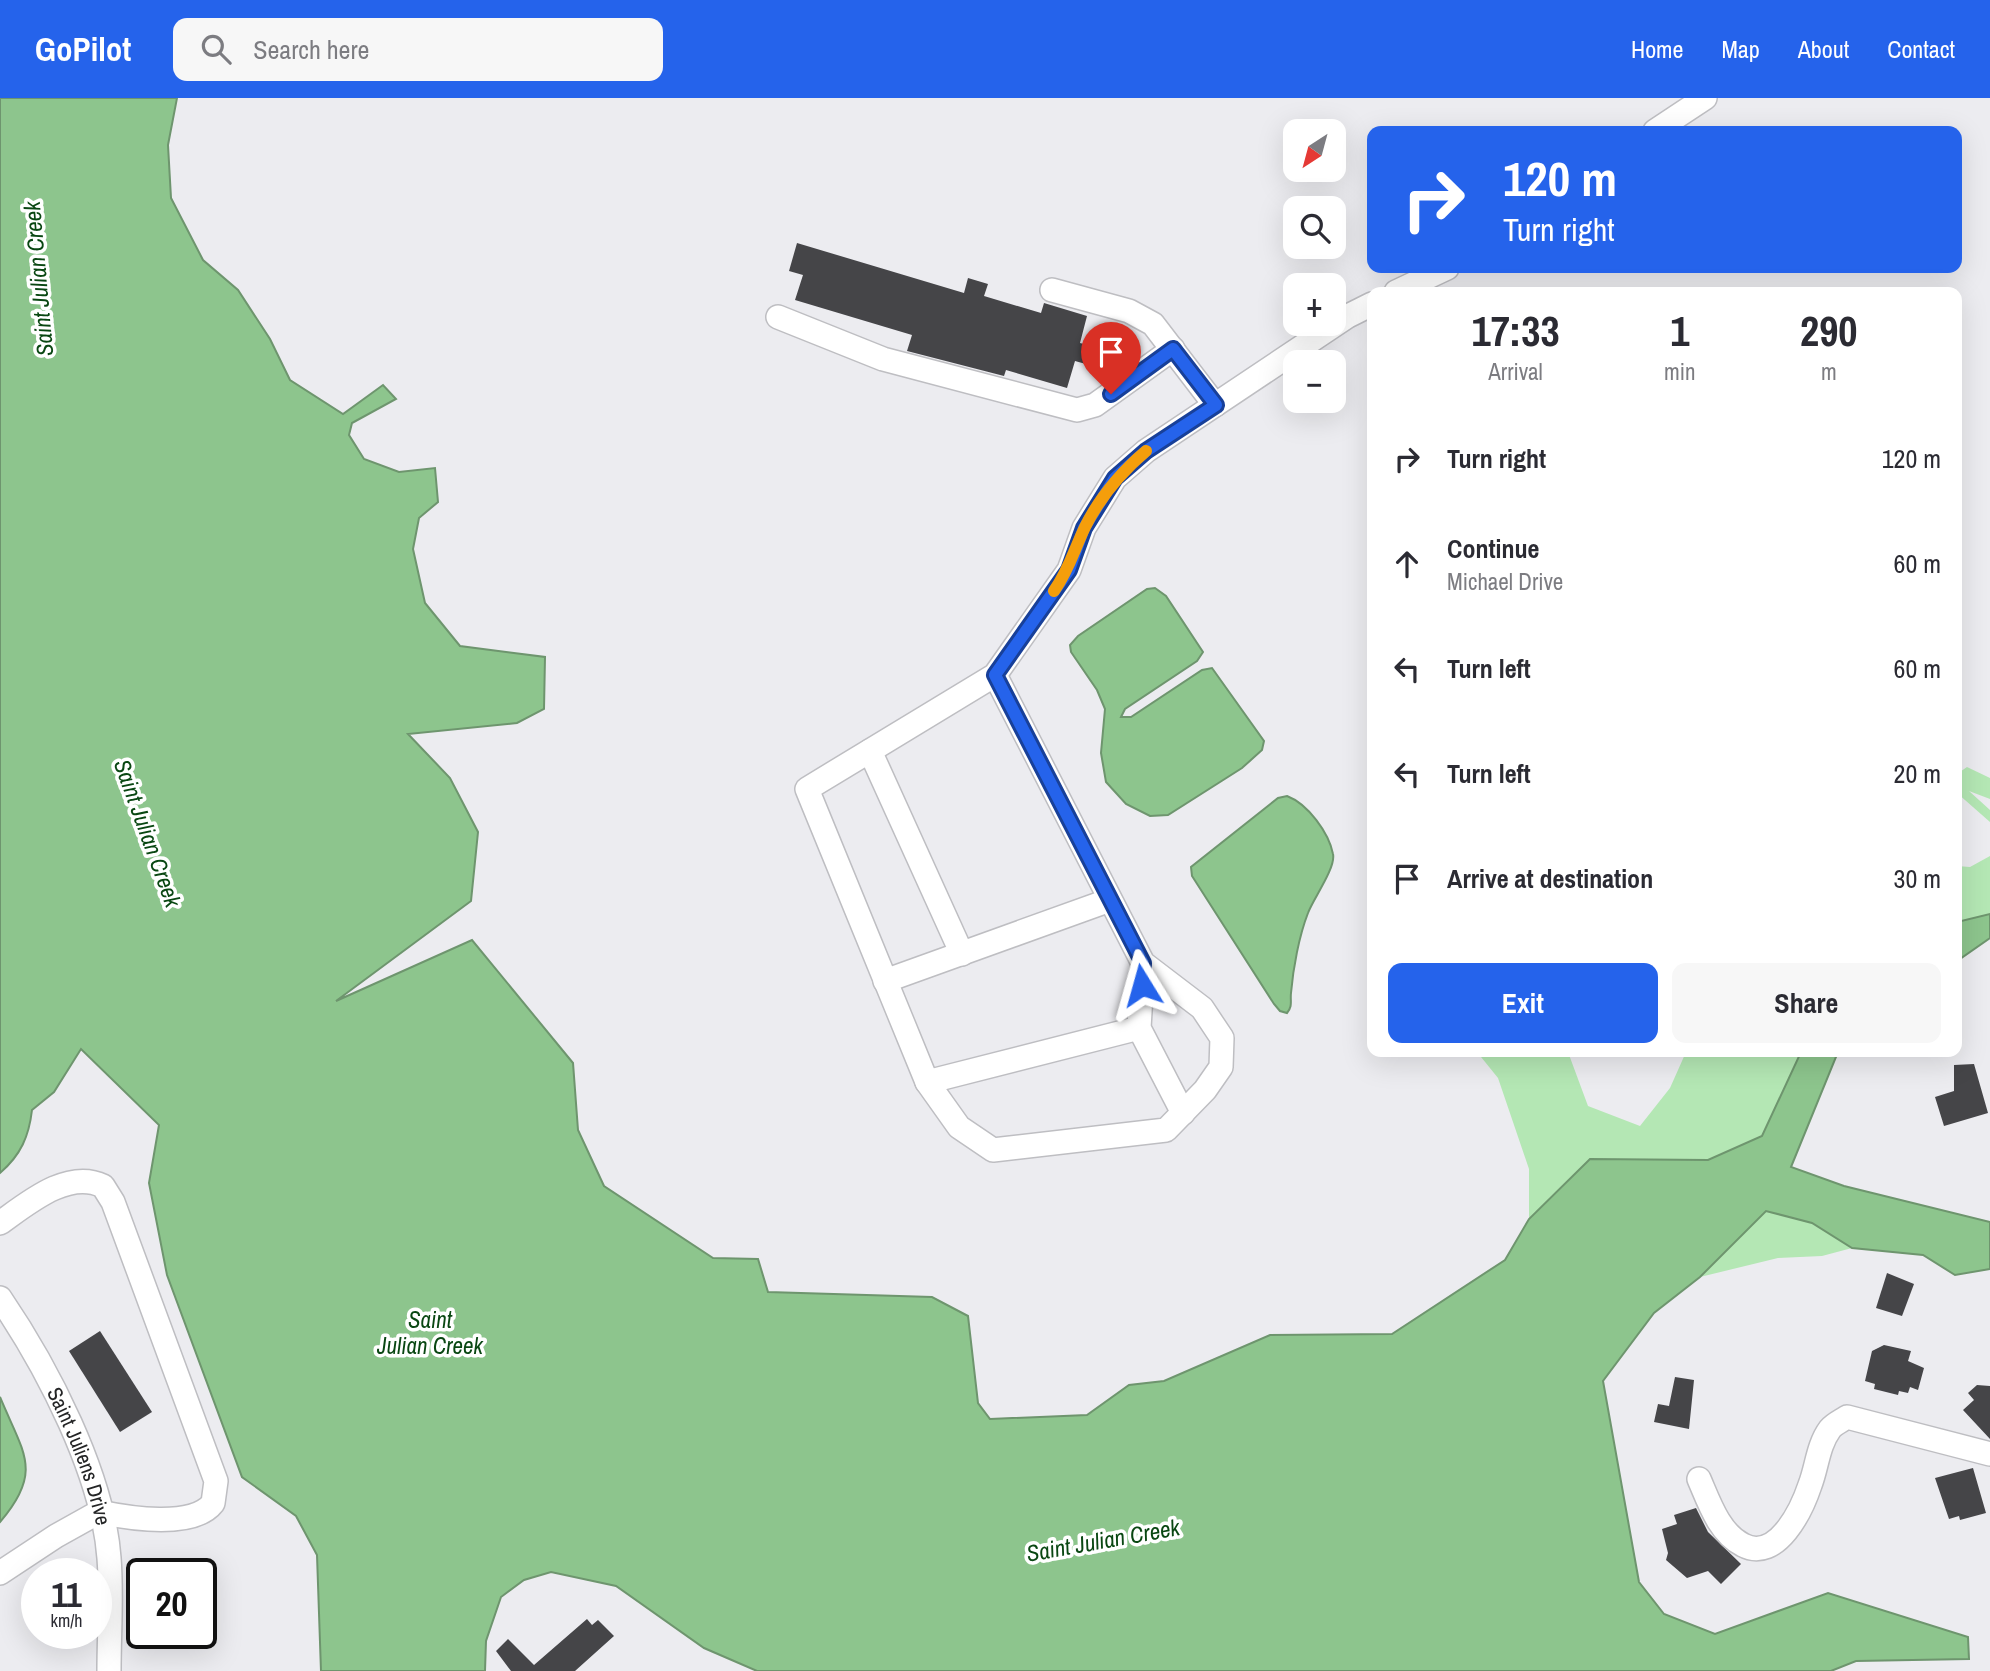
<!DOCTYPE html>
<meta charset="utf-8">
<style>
:root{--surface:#fff;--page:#f7f7f7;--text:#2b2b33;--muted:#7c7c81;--accent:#2563eb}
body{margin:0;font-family:"Archivo Narrow",sans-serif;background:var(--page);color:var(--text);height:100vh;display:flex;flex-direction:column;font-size:26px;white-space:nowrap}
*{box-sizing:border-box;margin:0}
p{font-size:23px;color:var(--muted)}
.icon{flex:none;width:38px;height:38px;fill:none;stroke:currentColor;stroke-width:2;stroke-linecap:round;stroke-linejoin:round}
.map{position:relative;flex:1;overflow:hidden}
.drawer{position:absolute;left:1367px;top:189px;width:595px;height:770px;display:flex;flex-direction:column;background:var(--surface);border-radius:14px;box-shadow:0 7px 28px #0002}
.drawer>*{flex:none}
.hud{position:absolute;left:1367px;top:28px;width:595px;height:147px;border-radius:14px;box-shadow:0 7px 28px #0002;background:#2563eb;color:#fff;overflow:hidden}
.needle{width:46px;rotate:216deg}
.buttons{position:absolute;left:1283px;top:21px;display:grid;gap:14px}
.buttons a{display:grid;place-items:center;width:63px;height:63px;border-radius:14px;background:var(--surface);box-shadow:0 7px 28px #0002;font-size:35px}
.speed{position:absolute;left:21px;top:1460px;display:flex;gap:14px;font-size:35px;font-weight:700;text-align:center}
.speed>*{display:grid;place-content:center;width:91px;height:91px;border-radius:50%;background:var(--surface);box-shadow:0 7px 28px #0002;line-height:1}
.speed small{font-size:18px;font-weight:400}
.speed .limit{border:4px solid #111;border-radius:10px;background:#fff;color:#111}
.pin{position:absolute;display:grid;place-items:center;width:60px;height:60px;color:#fff;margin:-72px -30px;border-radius:50% 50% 50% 0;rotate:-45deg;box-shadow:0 0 7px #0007}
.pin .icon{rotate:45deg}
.me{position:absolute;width:77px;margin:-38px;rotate:352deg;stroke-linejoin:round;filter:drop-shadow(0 0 5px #0008)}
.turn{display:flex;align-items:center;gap:24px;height:147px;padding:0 21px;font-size:32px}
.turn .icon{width:91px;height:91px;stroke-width:2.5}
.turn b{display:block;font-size:49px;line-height:60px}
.eta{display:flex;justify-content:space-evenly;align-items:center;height:119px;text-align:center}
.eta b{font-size:42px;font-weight:700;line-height:49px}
.button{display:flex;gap:14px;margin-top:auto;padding:14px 21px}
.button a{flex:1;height:80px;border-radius:14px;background:var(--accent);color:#fff;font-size:28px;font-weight:700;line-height:80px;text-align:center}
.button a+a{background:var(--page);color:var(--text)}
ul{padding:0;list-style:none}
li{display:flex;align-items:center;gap:21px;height:105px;padding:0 21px}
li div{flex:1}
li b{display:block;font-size:26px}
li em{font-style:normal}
header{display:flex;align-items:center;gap:42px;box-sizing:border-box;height:98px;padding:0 35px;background:var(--accent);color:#fff}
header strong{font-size:33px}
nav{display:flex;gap:38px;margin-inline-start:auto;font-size:24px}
.search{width:490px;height:63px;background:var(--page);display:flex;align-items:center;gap:18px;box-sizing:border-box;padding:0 24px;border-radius:14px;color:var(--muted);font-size:26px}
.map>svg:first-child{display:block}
.green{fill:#b4e7b4}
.water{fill:#8dc58d;stroke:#6e956e;stroke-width:2}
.building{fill:#454548}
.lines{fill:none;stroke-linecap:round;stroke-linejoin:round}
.minor-casing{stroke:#bebec2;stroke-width:26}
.minor{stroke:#fff;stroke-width:23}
.route-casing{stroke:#184099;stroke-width:18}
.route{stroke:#2563eb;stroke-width:12}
.slow{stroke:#f59e0b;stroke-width:12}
.labels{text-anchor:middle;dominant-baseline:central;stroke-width:7;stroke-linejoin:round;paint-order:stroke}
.street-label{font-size:21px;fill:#242526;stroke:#fff}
.water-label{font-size:23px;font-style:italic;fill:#094712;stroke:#fff}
</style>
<header>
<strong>GoPilot</strong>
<div class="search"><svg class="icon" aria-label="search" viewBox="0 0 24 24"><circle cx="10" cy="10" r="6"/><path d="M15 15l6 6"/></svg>Search here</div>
<nav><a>Home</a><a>Map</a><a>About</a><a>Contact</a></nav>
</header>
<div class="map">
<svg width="1990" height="1573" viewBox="0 0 1990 1573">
<rect width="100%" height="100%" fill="#ececf0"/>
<!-- green -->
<g class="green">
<path d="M 1967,669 L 1990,680 L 1990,701 L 1969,693 L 1990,712 L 1990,724 L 1957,695 L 1957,676 Z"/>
<path d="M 1990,758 L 1990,816 L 1957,824 L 1957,768 L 1970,769 Z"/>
<path d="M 1477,954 L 1568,954 L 1588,1008 L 1640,1028 L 1670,990 L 1686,954 L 1801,954 L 1762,1038 L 1708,1062 L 1590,1061 L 1529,1121 L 1529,1071 L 1498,980 Z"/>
<path d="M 1767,1112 L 1812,1125 L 1852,1150 L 1822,1158 L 1778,1160 L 1700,1179 Z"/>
</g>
<!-- water -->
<g class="water">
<path d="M 0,0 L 177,0 L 168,47 L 171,100 L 203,162 L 238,192 L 270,241 L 290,282 L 343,316 L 383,287 L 396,301 L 352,325 L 349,337 L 364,361 L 399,374 L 435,370 L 438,404 L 419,420 L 413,451 L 425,505 L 460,548 L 545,559 L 544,611 L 517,625 L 408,636 L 450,680 L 478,734 L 471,803 L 336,903 L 472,842 L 573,965 L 578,1032 L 604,1088 L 713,1160 L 758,1161 L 768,1194 L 932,1199 L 968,1218 L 978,1305 L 990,1321 L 1087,1317 L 1129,1287 L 1164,1283 L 1270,1237 L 1392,1236 L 1505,1162 L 1529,1121 L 1590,1061 L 1708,1062 L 1762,1038 L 1801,954 L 1838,954 L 1791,1069 L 1844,1088 L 1990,1124 L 1990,1171 L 1955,1177 L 1923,1157 L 1852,1150 L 1812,1125 L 1766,1113 L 1700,1179 L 1654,1215 L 1603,1283 L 1639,1484 L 1664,1516 L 1715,1536 L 1828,1495 L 1968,1539 L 1969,1561 L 1856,1563 L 1831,1573 L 757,1573 L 704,1550 L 616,1488 L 551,1474 L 524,1482 L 501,1499 L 486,1543 L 485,1573 L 321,1573 L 317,1457 L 296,1418 L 242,1379 L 167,1177 L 149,1085 L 159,1027 L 81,951 L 54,994 L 32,1012 C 29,1038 21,1057 0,1075 Z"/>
<path d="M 1155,490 L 1166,498 L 1203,554 L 1197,563 L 1125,611 L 1121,619 L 1131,619 L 1202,572 L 1212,570 L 1264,643 L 1262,652 L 1242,670 L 1168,717 L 1150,718 L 1126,706 L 1106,684 L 1101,655 L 1105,611 L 1097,592 L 1071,554 L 1070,547 L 1078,538 L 1147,491 Z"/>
<path d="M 1287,698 C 1308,706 1329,735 1333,756 C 1336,770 1313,801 1308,815 C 1299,838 1293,871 1291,895 C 1290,903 1293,908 1287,915 L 1280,913 L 1274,906 L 1192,778 L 1191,769 L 1278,700 Z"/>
<path d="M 1990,816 L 1990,840 L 1957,863 L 1957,824 Z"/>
<path d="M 0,1299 C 23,1355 44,1373 0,1424 Z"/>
</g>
<!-- building -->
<g class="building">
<path d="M 797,145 L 964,195 L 968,180 L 988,186 L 984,198 L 1041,215 L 1044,205 L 1087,218 L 1080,245 L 1099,250 L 1093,268 L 1075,263 L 1067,290 L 1006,272 L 1004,278 L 907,253 L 912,237 L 795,202 L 803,177 L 789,173 Z"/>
<path d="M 1974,966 L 1988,1015 L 1944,1028 L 1935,999 L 1954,993 L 1954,967 Z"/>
<path d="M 1887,1175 L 1914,1186 L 1902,1218 L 1876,1210 Z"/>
<path d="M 100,1233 L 152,1314 L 120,1334 L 69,1253 Z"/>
<path d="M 1884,1247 L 1911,1253 L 1908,1263 L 1924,1270 L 1918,1292 L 1910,1289 L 1908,1295 L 1899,1293 L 1898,1297 L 1874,1291 L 1875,1286 L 1865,1283 L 1872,1253 Z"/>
<path d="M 1675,1279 L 1694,1282 L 1689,1331 L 1654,1324 L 1658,1306 L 1669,1308 Z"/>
<path d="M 1977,1287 L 1990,1288 L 1990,1341 L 1963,1312 L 1974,1302 L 1968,1295 Z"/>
<path d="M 1973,1370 L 1986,1415 L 1960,1422 L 1959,1418 L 1949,1421 L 1935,1380 Z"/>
<path d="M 1696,1410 L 1708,1434 L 1741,1466 L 1721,1486 L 1708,1473 L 1687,1480 L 1666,1462 L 1668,1455 L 1662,1431 L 1677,1426 L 1674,1417 Z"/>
<path d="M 587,1521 L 592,1527 L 598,1522 L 614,1538 L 575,1573 L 511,1573 L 496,1553 L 508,1541 L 534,1567 Z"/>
</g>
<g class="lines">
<defs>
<g id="minor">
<path d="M 1655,33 L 1705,0"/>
<path d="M 1052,192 L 1129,213 L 1153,226 L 1215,307"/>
<path d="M 1396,194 L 1447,170"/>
<path d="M 778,219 L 883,261 L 1077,312 L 1095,307 L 1173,251"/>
<path d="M 995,577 L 807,691 L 927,984 L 959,1029 L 993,1052 L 1166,1032 L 1205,992 L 1221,969 L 1222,940 L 1202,910 L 1143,865 L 995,577 L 1069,472 L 1084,430 L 1115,380 L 1146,353 L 1348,218 L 1372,206"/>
<path d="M 870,653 L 962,856"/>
<path d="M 1143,865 L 1139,930 L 1183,1015"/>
<path d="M 885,883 L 1110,802"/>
<path d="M 927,984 L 1139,930"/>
<path d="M 0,1125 C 28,1105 68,1071 103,1088 L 113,1104 L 216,1383 L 213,1405 C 193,1431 128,1420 99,1414"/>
<path id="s1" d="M 0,1200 C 47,1269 103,1376 109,1460 C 112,1497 109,1536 109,1573"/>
<path d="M 1699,1381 C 1709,1404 1719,1435 1743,1447 C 1777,1465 1802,1411 1810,1387 C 1817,1369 1818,1347 1830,1331 C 1834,1326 1841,1323 1847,1319 L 1990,1356"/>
<path d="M 0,1475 L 56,1438 L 99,1414"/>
</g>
</defs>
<!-- minor casing -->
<use href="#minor" class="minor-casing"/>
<!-- minor -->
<use href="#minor" class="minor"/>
</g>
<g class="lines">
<defs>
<path id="route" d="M 1111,296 L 1173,251 L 1216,307 L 1146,353 L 1115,380 L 1084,430 L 1069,472 L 995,577 L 1143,865 L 1142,887"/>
</defs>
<!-- route casing -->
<use href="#route" class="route-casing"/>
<!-- route -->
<use href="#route" class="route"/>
<!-- slow -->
<path class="slow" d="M 1054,493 C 1069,472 1074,452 1085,429 C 1100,399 1120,375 1146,353"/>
</g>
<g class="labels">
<!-- street labels -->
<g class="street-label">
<text stroke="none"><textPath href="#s1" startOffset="178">Saint Juliens Drive</textPath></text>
</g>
<!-- water labels -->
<g class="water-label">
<text transform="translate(38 181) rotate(-95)">Saint Julian Creek</text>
<text transform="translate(148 735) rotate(70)">Saint Julian Creek</text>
<text x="430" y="1221">Saint<tspan x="430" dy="26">Julian Creek</tspan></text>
<text transform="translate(1103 1442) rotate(-10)">Saint Julian Creek</text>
</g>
</g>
</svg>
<div class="buttons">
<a><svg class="needle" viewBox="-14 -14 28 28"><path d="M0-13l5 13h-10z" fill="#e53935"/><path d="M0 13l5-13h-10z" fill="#7c7c81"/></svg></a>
<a><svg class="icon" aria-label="search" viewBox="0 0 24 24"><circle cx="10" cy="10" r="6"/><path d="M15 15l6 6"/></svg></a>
<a>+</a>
<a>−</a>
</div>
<div class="speed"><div>11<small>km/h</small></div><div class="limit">20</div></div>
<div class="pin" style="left:1111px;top:296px;background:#d93025"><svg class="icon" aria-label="arrive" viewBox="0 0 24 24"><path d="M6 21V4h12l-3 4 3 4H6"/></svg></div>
<svg class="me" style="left:1142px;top:887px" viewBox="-20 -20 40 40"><path d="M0-17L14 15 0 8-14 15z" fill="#2563eb" stroke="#fff" stroke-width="4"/></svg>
<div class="hud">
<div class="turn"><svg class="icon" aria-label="right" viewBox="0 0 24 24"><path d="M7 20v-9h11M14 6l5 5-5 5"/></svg><div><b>120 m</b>Turn right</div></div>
</div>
<section class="drawer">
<div class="eta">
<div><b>17:33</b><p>Arrival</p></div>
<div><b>1</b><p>min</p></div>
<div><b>290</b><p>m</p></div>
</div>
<ul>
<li><svg class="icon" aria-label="right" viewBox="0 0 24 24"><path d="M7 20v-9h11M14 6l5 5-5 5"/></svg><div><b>Turn right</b></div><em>120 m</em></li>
<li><svg class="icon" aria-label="ahead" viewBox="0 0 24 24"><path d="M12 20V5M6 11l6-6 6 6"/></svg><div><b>Continue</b><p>Michael Drive</p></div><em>60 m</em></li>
<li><svg class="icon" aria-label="left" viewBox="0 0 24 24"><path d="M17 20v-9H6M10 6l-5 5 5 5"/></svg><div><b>Turn left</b></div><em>60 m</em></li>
<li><svg class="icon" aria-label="left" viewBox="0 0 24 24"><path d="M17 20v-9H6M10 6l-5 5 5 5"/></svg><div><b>Turn left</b></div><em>20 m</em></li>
<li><svg class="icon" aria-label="arrive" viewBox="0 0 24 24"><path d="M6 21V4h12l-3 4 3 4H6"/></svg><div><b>Arrive at destination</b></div><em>30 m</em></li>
</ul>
<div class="button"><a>Exit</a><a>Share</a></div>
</section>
</div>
